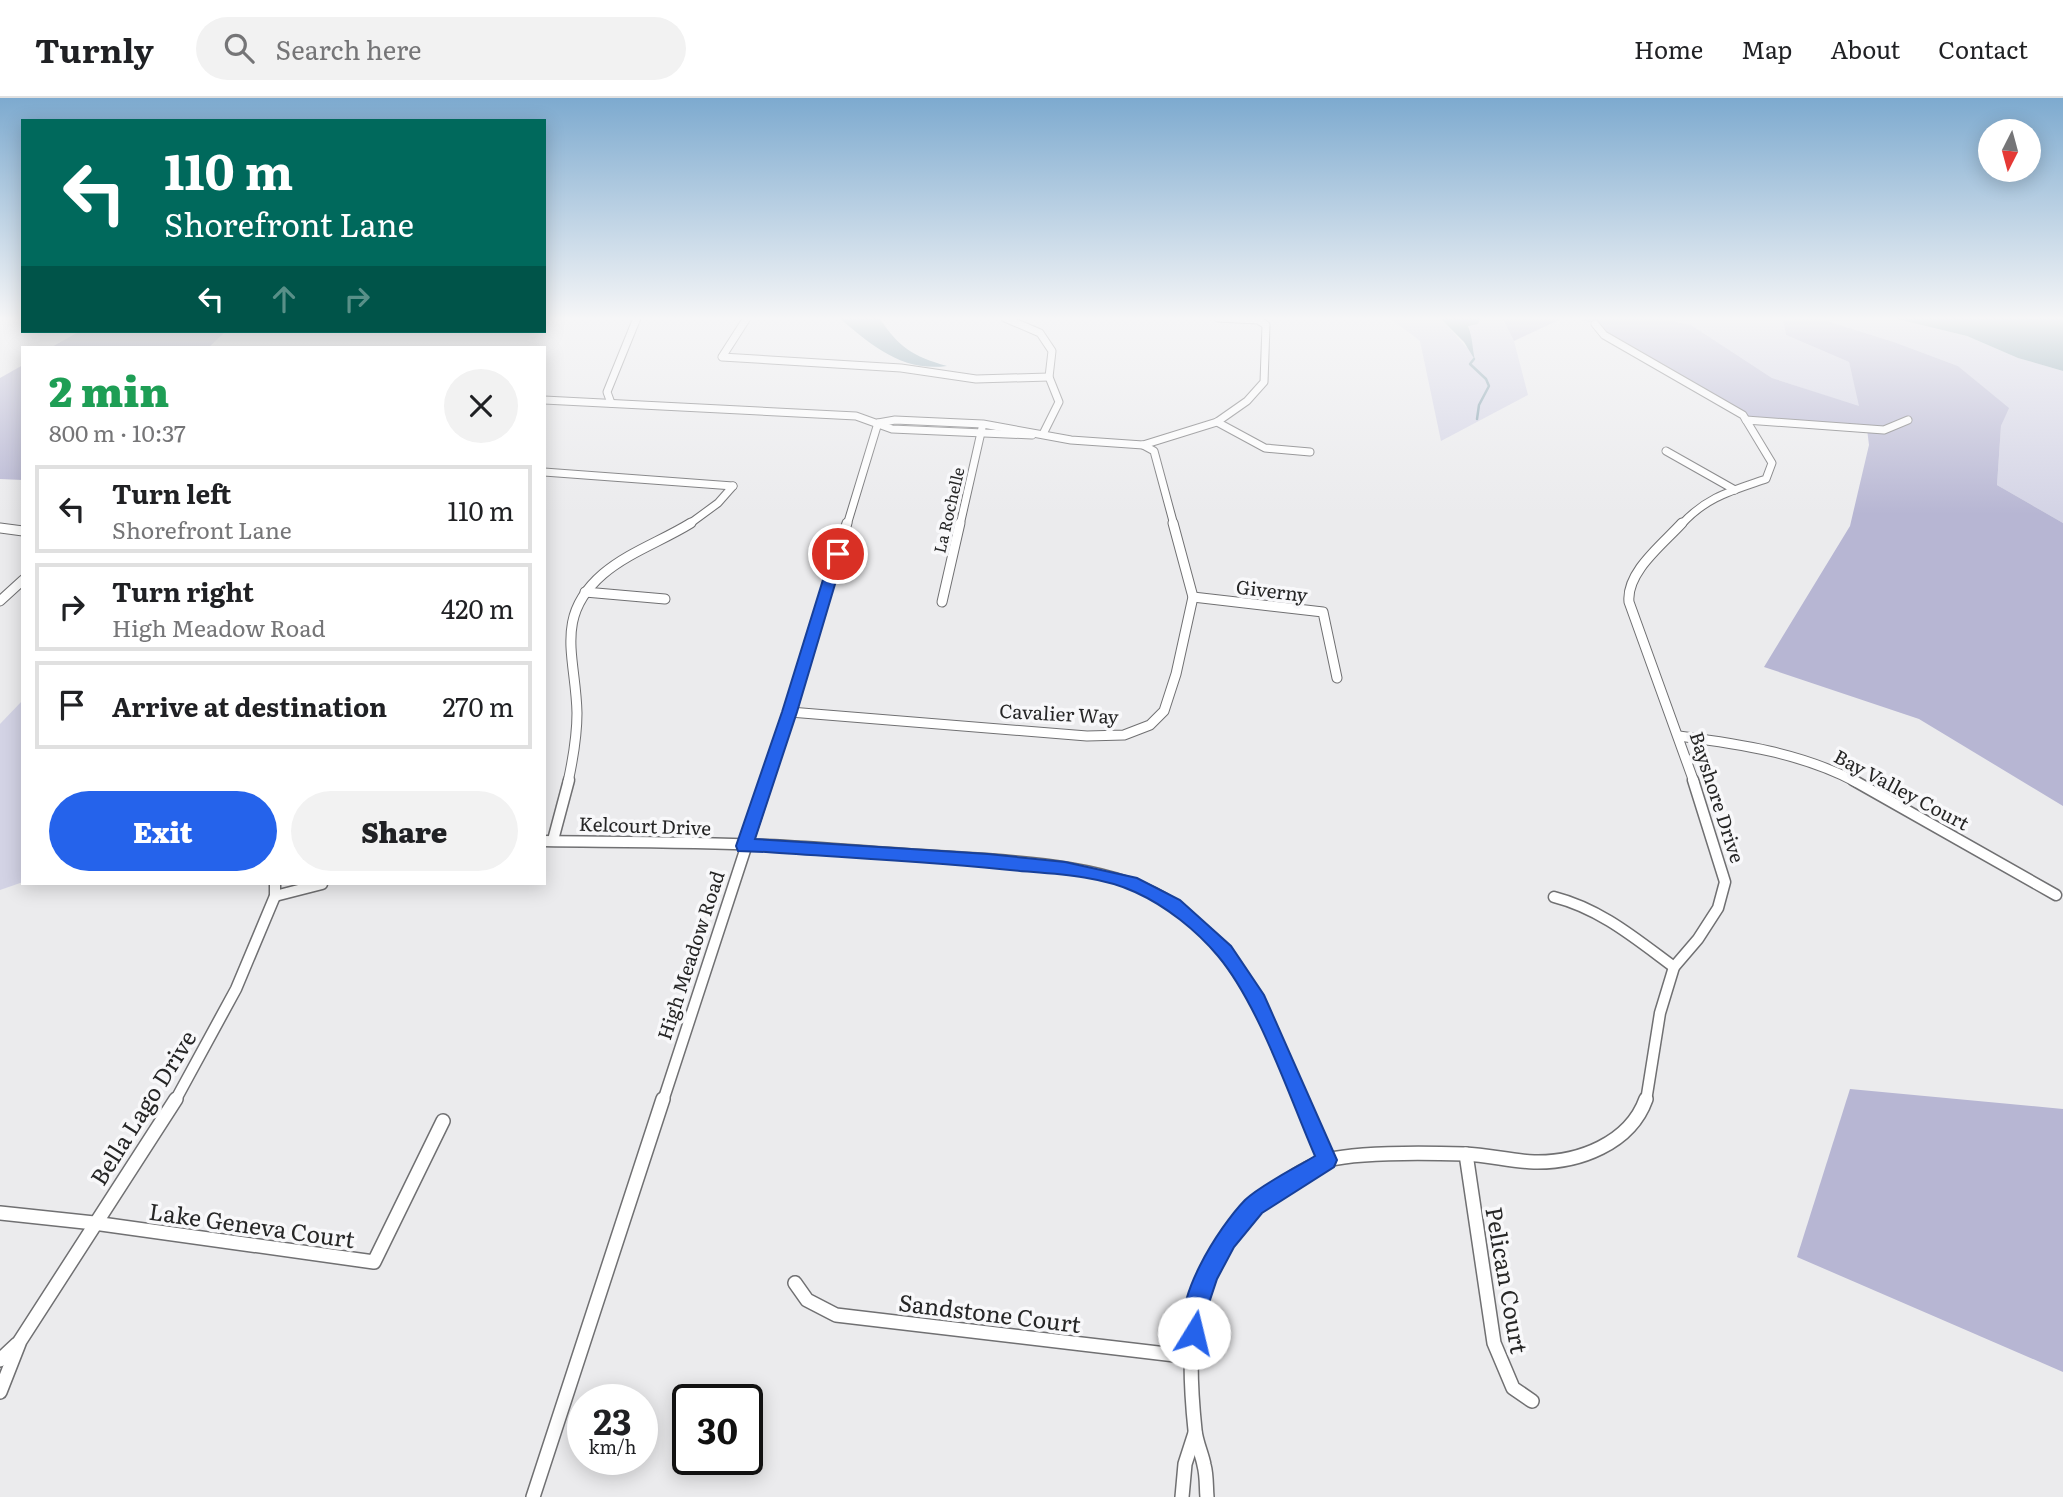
<!DOCTYPE html>
<meta charset="utf-8">
<style>
:root{--surface:#fff;--page:#f2f2f2;--text:#202124;--muted:#757577;--line:#e0e0e0;--accent:#2563eb}
body{margin:0;font-family:Literata,serif;background:var(--page);color:var(--text);height:100vh;display:flex;flex-direction:column;font-size:26px;white-space:nowrap}
*{box-sizing:border-box;margin:0}
p{font-size:23px;color:var(--muted)}
.icon{flex:none;width:38px;height:38px;fill:none;stroke:currentColor;stroke-width:2;stroke-linecap:round;stroke-linejoin:round}
.map{position:relative;flex:1;overflow:hidden}
.panel{position:absolute;left:21px;top:248px;width:525px;height:539px;display:flex;flex-direction:column;background:var(--surface);border-radius:0px;box-shadow:0 4px 18px #0003}
.panel>*{flex:none}
.banner{position:absolute;left:21px;top:21px;width:525px;height:214px;border-radius:0px;box-shadow:0 4px 18px #0003;background:#00695c;color:#fff;overflow:hidden}
.needle{width:46px;rotate:186deg}
.fabs{position:absolute;left:1978px;top:21px;display:grid;gap:14px}
.fabs a{display:grid;place-items:center;width:63px;height:63px;border-radius:50%;background:var(--surface);box-shadow:0 4px 18px #0003;font-size:35px}
.speed{position:absolute;left:567px;top:1286px;display:flex;gap:14px;font-size:35px;font-weight:700;text-align:center}
.speed>*{display:grid;place-content:center;width:91px;height:91px;border-radius:50%;background:var(--surface);box-shadow:0 4px 18px #0003;line-height:1}
.speed small{font-size:18px;font-weight:400}
.speed .limit{border:4px solid #111;border-radius:10px;background:#fff;color:#111}
.pin{position:absolute;display:grid;place-items:center;width:60px;height:60px;color:#fff;margin:-30px;border:4px solid #fff;border-radius:50%;box-shadow:0 2px 7px #0007}
.me{position:absolute;width:77px;margin:-38px;rotate:9deg;stroke-linejoin:round;filter:drop-shadow(0 0 5px #0008)}
.turn{display:flex;align-items:center;gap:24px;height:147px;padding:0 28px;font-size:32px}
.turn .icon{width:91px;height:91px;stroke-width:2.5}
.turn b{display:block;font-size:49px;line-height:60px}
.lanes{display:flex;align-items:center;height:66px;padding:0 28px;background:#0003;justify-content:center;gap:35px;direction:ltr}
.lanes .off{opacity:.35}
.round{display:grid;place-items:center;flex:none;width:74px;height:74px;border-radius:37px;background:var(--page)}
.head{display:flex;align-items:center;justify-content:space-between;height:119px;padding:0 28px}
h1{font-size:42px;font-weight:800;line-height:52px;color:#1e9e55}
.cta{display:flex;gap:14px;margin-top:auto;padding:14px 28px}
.cta a{flex:1;height:80px;border-radius:42px;background:var(--accent);color:#fff;font-size:28px;font-weight:800;line-height:80px;text-align:center}
.cta a+a{background:var(--page);color:var(--text)}
ul{padding:0;list-style:none}
li{display:flex;align-items:center;gap:21px;height:88px;margin:0 14px 10px;padding:0 14px;border:4px solid var(--line);border-radius:0px}
li div{flex:1}
li b{display:block;font-size:26px}
li em{font-style:normal}
header{display:flex;align-items:center;gap:42px;box-sizing:border-box;height:98px;padding:0 35px;background:var(--surface);border-bottom:2px solid var(--line)}
header strong{font-size:33px}
nav{display:flex;gap:38px;margin-inline-start:auto;font-size:24px}
.search{width:490px;height:63px;background:var(--page);display:flex;align-items:center;gap:18px;box-sizing:border-box;padding:0 24px;border-radius:38px;color:var(--muted);font-size:26px}
.map>svg:first-child{display:block}
.green{fill:#d3d3e5}
.forest{fill:#b7b6d3}
.water{fill:#7c9ba9}
.lines{fill:none;stroke-linecap:round;stroke-linejoin:round}
.stream{stroke:#7c9ba9;stroke-width:2.5}
.street-far3-casing{stroke:#707072;stroke-width:9}
.street-far2-casing{stroke:#707072;stroke-width:11}
.street-far1-casing{stroke:#707072;stroke-width:13}
.street-casing{stroke:#707072;stroke-width:16}
.street-far3{stroke:#fff;stroke-width:7}
.street-far2{stroke:#fff;stroke-width:9}
.street-far1{stroke:#fff;stroke-width:10}
.street{stroke:#fff;stroke-width:13}
.route{fill:#2563eb;stroke:#184099;stroke-width:2}
.labels{text-anchor:middle;dominant-baseline:central;stroke-width:7;stroke-linejoin:round;paint-order:stroke}
.far-street-label{font-size:16px;fill:#262626;stroke:#f8f8fa}
.street-label{font-size:19px;fill:#262626;stroke:#f8f8fa}
.near-street-label{font-size:23px;fill:#262626;stroke:#f8f8fa}
</style>
<header>
<strong>Turnly</strong>
<div class="search"><svg class="icon" aria-label="search" viewBox="0 0 24 24"><circle cx="10" cy="10" r="6"/><path d="M15 15l6 6"/></svg>Search here</div>
<nav><a>Home</a><a>Map</a><a>About</a><a>Contact</a></nav>
</header>
<div class="map">
<svg width="2063" height="1399" viewBox="0 0 2063 1399">
<rect width="100%" height="100%" fill="#ebebed"/>
<!-- green -->
<g class="green">
<path d="M 1390,220 L 1440,220 L 1466,249 L 1471,250 L 1469,226 L 1479,222 L 1480,220 L 1501,220 L 1514,243 L 1528,297 L 1441,343 L 1420,243 Z"/>
<path d="M 1659,220 L 1893,220 L 1967,238 L 2018,260 L 2063,273 L 2063,425 L 1997,387 L 2001,328 L 2008,310 L 1958,268 L 1894,244 L 1817,220 L 1783,222 L 1786,237 L 1849,264 L 1860,309 L 1772,280 L 1691,227 Z"/>
<path d="M 23,602 L 23,784 L 0,792 L 0,626 Z"/>
</g>
<!-- forest -->
<g class="forest">
<path d="M 1502,220 L 1563,220 L 1514,243 Z"/>
<path d="M 1578,220 L 1659,220 L 1691,227 L 1772,280 L 1859,308 L 1849,264 L 1786,237 L 1783,222 L 1817,220 L 1894,244 L 1958,268 L 2009,310 L 2001,328 L 1997,387 L 2063,425 L 2063,708 L 1919,621 L 1764,569 L 1850,428 L 1869,347 L 1867,331 L 1746,322 L 1604,237 L 1595,226 Z"/>
<path d="M 80,233 L 211,233 L 225,234 L 208,250 L 50,250 Z"/>
<path d="M 23,267 L 23,382 L 0,381 L 0,280 Z"/>
<path d="M 1850,991 L 2063,1011 L 2063,1274 L 1797,1159 Z"/>
</g>
<!-- water -->
<g class="water">
<path d="M 839,220 L 879,220 C 900,250 912,258 947,268 C 901,274 872,247 839,220 Z"/>
<path d="M 1440,220 L 1480,220 L 1478,226 L 1468,228 C 1473,240 1472,250 1475,262 L 1464,244 Z"/>
<path d="M 1893,220 L 2063,220 L 2063,273 L 2018,260 L 1967,238 Z"/>
</g>
<g class="lines">
<!-- stream -->
<path class="stream" d="M 1474,261 L 1470,266 L 1486,281 L 1489,288 L 1479,307 L 1477,321"/>
<defs>
<g id="street-far3">
<path d="M 747,220 L 722,259 L 901,270 L 976,281 L 1049,279"/>
<path d="M 1005,220 L 1040,235 L 1052,253 L 1049,279 L 1059,304 L 1043,336"/>
<path d="M 1595,226 L 1604,237 L 1743,317 L 1772,365 L 1766,381 C 1731,393 1706,399 1681,427"/>
<path d="M 544,302 L 856,318 L 892,331 L 1032,337"/>
<path d="M 611,305 L 607,294 L 637,220"/>
<path d="M 1746,322 L 1884,332 L 1908,322"/>
<path d="M 1217,324 L 1265,350 L 1310,354"/>
<path d="M 878,325 L 895,322 L 983,326 L 1071,342 L 1143,347 L 1217,324 L 1247,303 L 1264,284 L 1266,227 L 1258,222 L 1218,220"/>
<path d="M 1143,347 L 1154,353 L 1174,427"/>
<path d="M 1666,353 L 1735,392"/>
<path d="M 544,374 L 733,388"/>
<path d="M 688,427 L 718,405 L 733,388"/>
<path d="M 847,427 L 878,325"/>
<path d="M 960,427 L 982,330"/>
</g>
<g id="street-far2">
<path d="M 1682,425 C 1663,446 1626,474 1629,504 L 1694,684"/>
<path d="M 0,430 L 23,433"/>
<path d="M 585,494 L 665,501"/>
<path d="M 1193,499 L 1323,514 L 1337,580"/>
<path d="M 0,503 L 23,482"/>
<path d="M 942,504 L 960,425"/>
<path d="M 790,614 L 1087,638 L 1124,637 L 1150,627 L 1164,613 L 1176,576 L 1193,499 L 1173,425"/>
<path d="M 1679,638 C 1739,646 1802,655 1856,684"/>
<path d="M 568,684 C 573,661 577,638 577,615 C 576,560 553,519 603,476 C 629,454 662,443 691,425"/>
<path d="M 767,684 L 847,425"/>
</g>
<g id="street-far1">
<path d="M 1853,682 L 2056,797"/>
<path d="M 553,742 L 569,682"/>
<path d="M 544,743 C 618,744 693,744 767,747 C 818,749 869,754 920,757 C 993,762 1112,763 1173,806 C 1241,855 1269,930 1301,1003"/>
<path d="M 275,798 L 322,786"/>
<path d="M 1554,799 C 1601,811 1636,841 1674,869"/>
<path d="M 175,1003 L 236,891 L 275,798 L 275,786"/>
<path d="M 663,1003 L 768,682"/>
<path d="M 1646,1003 L 1660,915 L 1674,869 L 1698,841 L 1718,810 L 1725,784 L 1693,682"/>
</g>
<g id="street">
<path d="M 1300,1001 L 1327,1062"/>
<path d="M 1466,1056 L 1494,1245 L 1513,1290 L 1532,1303"/>
<path d="M 0,1115 L 94,1125 L 374,1164 L 443,1023"/>
<path d="M 795,1185 L 807,1202 L 836,1217 L 1192,1259"/>
<path d="M 0,1262 L 17,1246"/>
<path d="M 0,1294 L 20,1243 L 176,1001"/>
<path d="M 533,1399 L 663,1001"/>
<path d="M 1182,1399 L 1185,1366 L 1195,1335"/>
<path d="M 1207,1399 C 1206,1389 1207,1378 1204,1367 C 1202,1356 1196,1344 1195,1332 C 1191,1294 1188,1248 1196,1210 C 1204,1177 1221,1147 1242,1122 C 1260,1101 1301,1069 1328,1062 C 1359,1054 1431,1055 1465,1056 C 1488,1057 1511,1063 1534,1064 C 1578,1065 1630,1046 1646,1001"/>
</g>
</defs>
<!-- street-far3 casing -->
<use href="#street-far3" class="street-far3-casing"/>
<!-- street-far2 casing -->
<use href="#street-far2" class="street-far2-casing"/>
<!-- street-far1 casing -->
<use href="#street-far1" class="street-far1-casing"/>
<!-- street casing -->
<use href="#street" class="street-casing"/>
<!-- street-far3 -->
<use href="#street-far3" class="street-far3"/>
<!-- street-far2 -->
<use href="#street-far2" class="street-far2"/>
<!-- street-far1 -->
<use href="#street-far1" class="street-far1"/>
<!-- street -->
<use href="#street" class="street"/>
</g>
<!-- sky -->
<linearGradient id="sky" x2="0" y2="1"><stop stop-color="#7daacf"/><stop offset="0.53" stop-color="#f6f6f7"/><stop offset="1" stop-color="#f6f6f7" stop-opacity="0"/></linearGradient>
<rect width="2063" height="416" fill="url(#sky)"/>
<!-- route -->
<path class="route" d="M 838,452 L 844,456 L 797,614 L 755,741 L 988,756 L 1065,764 L 1137,780 L 1180,802 L 1231,848 L 1264,897 L 1337,1062 L 1334,1069 L 1262,1115 L 1234,1149 L 1217,1181 L 1207,1211 L 1202,1243 L 1194,1246 L 1186,1243 C 1170,1204 1219,1129 1245,1102 C 1262,1086 1294,1071 1315,1058 C 1289,998 1259,907 1218,858 C 1196,832 1166,808 1135,794 C 1101,778 1057,776 1020,773 C 936,764 851,760 766,754 L 738,753 L 736,748 L 782,614 L 831,456 Z"/>
<g class="labels">
<!-- far-street labels -->
<g class="far-street-label">
<text transform="translate(948 412) rotate(-77)">La Rochelle</text>
</g>
<!-- street labels -->
<g class="street-label">
<text transform="translate(1272 492) rotate(7)">Giverny</text>
<text transform="translate(1059 615) rotate(3)">Cavalier Way</text>
<text transform="translate(1902 691) rotate(28)">Bay Valley Court</text>
<text transform="translate(1718 699) rotate(72)">Bayshore Drive</text>
<text transform="translate(645 727) rotate(2)">Kelcourt Drive</text>
<text transform="translate(690 857) rotate(-72)">High Meadow Road</text>
</g>
<!-- near-street labels -->
<g class="near-street-label">
<text transform="translate(142 1009) rotate(-58)">Bella Lago Drive</text>
<text transform="translate(252 1126) rotate(8)">Lake Geneva Court</text>
<text transform="translate(1508 1182) rotate(80)">Pelican Court</text>
<text transform="translate(990 1214) rotate(7)">Sandstone Court</text>
</g>
</g>
</svg>
<div class="fabs">
<a><svg class="needle" viewBox="-14 -14 28 28"><path d="M0-13l5 13h-10z" fill="#e53935"/><path d="M0 13l5-13h-10z" fill="#757577"/></svg></a>
</div>
<div class="speed"><div>23<small>km/h</small></div><div class="limit">30</div></div>
<div class="pin" style="left:838px;top:456px;background:#d93025"><svg class="icon" aria-label="arrive" viewBox="0 0 24 24"><path d="M6 21V4h12l-3 4 3 4H6"/></svg></div>
<svg class="me" style="left:1194px;top:1235px" viewBox="-20 -20 40 40"><circle r="19" fill="#fff"/><path d="M0-13L10 11 0 6-10 11z" fill="#2563eb"/></svg>
<div class="banner">
<div class="turn"><svg class="icon" aria-label="left" viewBox="0 0 24 24"><path d="M17 20v-9H6M10 6l-5 5 5 5"/></svg><div><b>110 m</b>Shorefront Lane</div></div>
<div class="lanes"><svg class="icon" aria-label="left" viewBox="0 0 24 24"><path d="M17 20v-9H6M10 6l-5 5 5 5"/></svg><svg class="icon off" aria-label="ahead" viewBox="0 0 24 24"><path d="M12 20V5M6 11l6-6 6 6"/></svg><svg class="icon off" aria-label="right" viewBox="0 0 24 24"><path d="M7 20v-9h11M14 6l5 5-5 5"/></svg></div>
</div>
<section class="panel">
<div class="head"><div><h1>2 min</h1><p>800 m · 10:37</p></div><a class="round"><svg class="icon" aria-label="close" viewBox="0 0 24 24"><path d="M6 6l12 12M18 6L6 18"/></svg></a></div>
<ul>
<li><svg class="icon" aria-label="left" viewBox="0 0 24 24"><path d="M17 20v-9H6M10 6l-5 5 5 5"/></svg><div><b>Turn left</b><p>Shorefront Lane</p></div><em>110 m</em></li>
<li><svg class="icon" aria-label="right" viewBox="0 0 24 24"><path d="M7 20v-9h11M14 6l5 5-5 5"/></svg><div><b>Turn right</b><p>High Meadow Road</p></div><em>420 m</em></li>
<li><svg class="icon" aria-label="arrive" viewBox="0 0 24 24"><path d="M6 21V4h12l-3 4 3 4H6"/></svg><div><b>Arrive at destination</b></div><em>270 m</em></li>
</ul>
<div class="cta"><a>Exit</a><a>Share</a></div>
</section>
</div>
